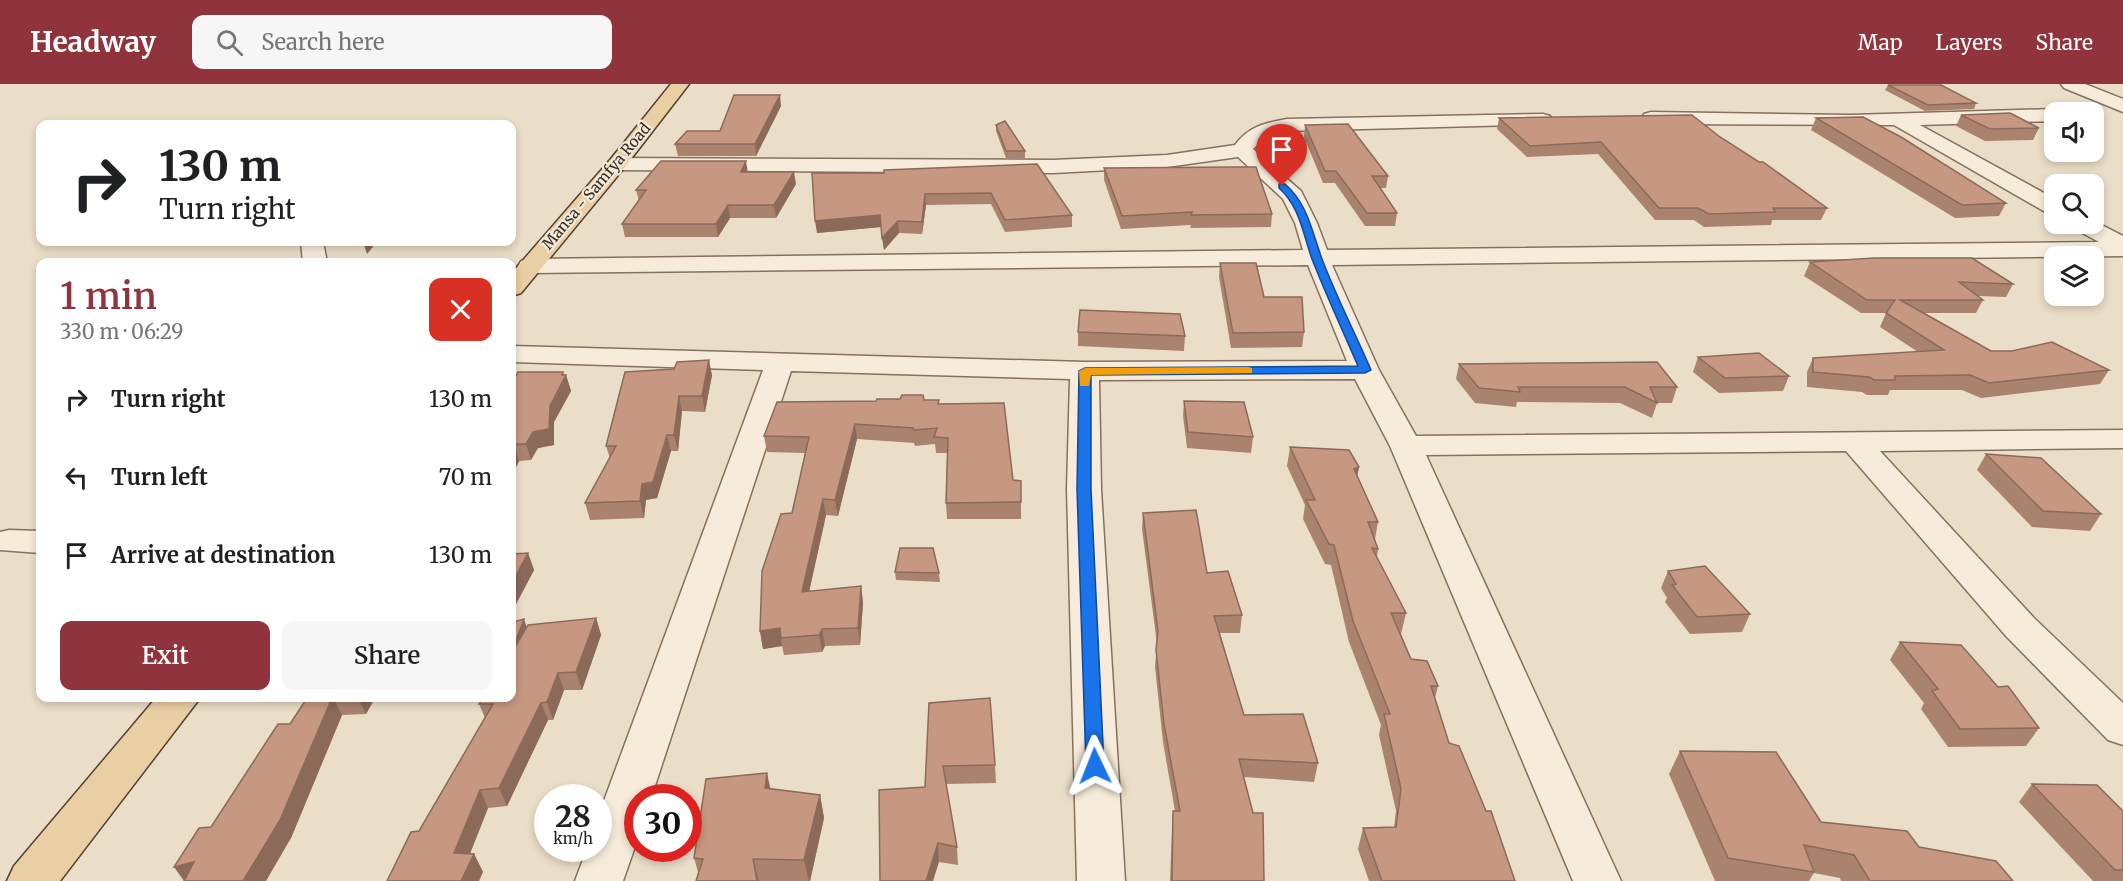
<!DOCTYPE html>
<meta charset="utf-8">
<style>
:root{--surface:#fff;--page:#f6f6f6;--text:#202124;--muted:#757577;--accent:#91333c}
body{margin:0;font-family:Merriweather,serif;background:var(--page);color:var(--text);height:100vh;display:flex;flex-direction:column;font-size:22px;white-space:nowrap}
*{box-sizing:border-box;margin:0}
p{font-size:20px;color:var(--muted)}
.icon{flex:none;width:33px;height:33px;fill:none;stroke:currentColor;stroke-width:2;stroke-linecap:round;stroke-linejoin:round}
.map{position:relative;flex:1;overflow:hidden}
.side{position:absolute;left:36px;top:174px;width:480px;height:444px;display:flex;flex-direction:column;background:var(--surface);border-radius:12px;box-shadow:0 3px 9px #0003}
.side>*{flex:none}
.hud{position:absolute;left:36px;top:36px;width:480px;height:126px;border-radius:12px;box-shadow:0 3px 9px #0003;background:#fff;color:var(--text);overflow:hidden}
.buttons{position:absolute;left:2044px;top:18px;display:grid;gap:12px}
.buttons a{display:grid;place-items:center;width:60px;height:60px;border-radius:12px;background:var(--surface);box-shadow:0 3px 9px #0003;font-size:30px}
.speed{position:absolute;left:534px;top:700px;display:flex;gap:12px;font-size:30px;font-weight:700;text-align:center}
.speed>*{display:grid;place-content:center;width:78px;height:78px;border-radius:50%;background:var(--surface);box-shadow:0 3px 9px #0003;line-height:1}
.speed small{font-size:15px;font-weight:400}
.speed .limit{border:9px solid #d22;background:#fff;color:#111}
.pin{position:absolute;display:grid;place-items:center;width:51px;height:51px;color:#fff;margin:-62px -26px;border-radius:50% 50% 50% 0;rotate:-45deg;box-shadow:0 0 6px #0007}
.pin .icon{rotate:45deg}
.me{position:absolute;width:66px;margin:-33px;rotate:358deg;stroke-linejoin:round;filter:drop-shadow(0 0 4px #0008)}
.turn{display:flex;align-items:center;gap:21px;height:126px;padding:0 24px;font-size:27px}
.turn .icon{width:78px;height:78px;stroke-width:2.5}
.turn b{display:block;font-size:42px;line-height:51px}
.round{display:grid;place-items:center;flex:none;width:63px;height:63px;border-radius:12px;background:var(--page)}
.head{display:flex;align-items:center;justify-content:space-between;height:102px;padding:0 24px}
h1{font-size:36px;font-weight:600;line-height:45px;color:var(--accent)}
.action{display:flex;gap:12px;margin-top:auto;padding:12px 24px}
.action a{flex:1;height:69px;border-radius:12px;background:var(--accent);color:#fff;font-size:24px;font-weight:600;line-height:69px;text-align:center}
.action a+a{background:var(--page);color:var(--text)}
ul{padding:0;list-style:none}
li{display:flex;align-items:center;gap:18px;height:78px;padding:0 24px}
li div{flex:1}
li b{display:block;font-size:22px}
li em{font-style:normal}
header{display:flex;align-items:center;gap:36px;box-sizing:border-box;height:84px;padding:0 30px;background:var(--accent);color:#fff}
header strong{font-size:28px}
nav{display:flex;gap:33px;margin-inline-start:auto;font-size:21px}
.search{width:420px;height:54px;background:var(--page);display:flex;align-items:center;gap:15px;box-sizing:border-box;padding:0 21px;border-radius:12px;color:var(--muted);font-size:22px}
.map>svg:first-child{display:block}
.lines{fill:none;stroke-linecap:round;stroke-linejoin:round}
.minor-casing{stroke:#86705f;stroke-width:3}
.major-casing{stroke:#553f32;stroke-width:3}
.minor{fill:#f7ecdb;fill-rule:evenodd}
.major{fill:#ebcfa4;fill-rule:evenodd}
.wall{fill:#aa836f}
.shaded-wall{fill:#8b6a5a}
.building{fill:#c69881;stroke:#8b6a5a;stroke-width:1.5}
.route{fill:#1a73e8;stroke:#114b97;stroke-width:1.5}
.slow{fill:#f59e0b}
.labels{text-anchor:middle;dominant-baseline:central;stroke-width:4.5;stroke-linejoin:round;paint-order:stroke}
.far-street-label{font-size:15px;fill:#382a21;stroke:#f3e9d8}
</style>
<header>
<strong>Headway</strong>
<div class="search"><svg class="icon" aria-label="search" viewBox="0 0 24 24"><circle cx="10" cy="10" r="6"/><path d="M15 15l6 6"/></svg>Search here</div>
<nav><a>Map</a><a>Layers</a><a>Share</a></nav>
</header>
<div class="map">
<svg width="2123" height="797" viewBox="0 0 2123 797">
<rect width="100%" height="100%" fill="#ebdec8"/>
<g class="lines">
<defs>
<g id="minor">
<path d="M 2061,0 L 2085,0 L 2123,15 L 2123,28 L 2064,4 Z"/>
<path d="M 2055,25 L 2063,28 L 2055,28 L 2055,37 L 1920,41 L 2055,115 L 2055,131 L 2047,129 L 1894,41 L 1651,40 L 1644,38 L 1642,34 L 1644,30 L 1651,28 L 1851,31 Z"/>
<path d="M 1543,30 L 1550,32 L 1552,36 L 1550,40 L 1287,47 L 1268,51 L 1253,65 L 1301,107 L 1317,139 L 1327,166 L 2099,158 L 2075,145 L 2072,140 L 2094,140 L 2094,137 L 2123,152 L 2123,172 L 1332,181 L 1379,286 L 1416,352 L 2123,346 L 2123,364 L 1880,367 L 2034,534 L 2123,619 L 2123,661 L 2108,656 L 2006,552 L 1846,367 L 1426,371 L 1621,797 L 1573,797 L 1390,362 L 1355,295 L 1099,296 L 1101,405 L 1125,797 L 1077,797 L 1067,405 L 1070,295 L 791,287 L 651,714 L 638,714 L 638,754 L 623,797 L 575,797 L 587,765 L 598,765 L 598,733 L 763,286 L 512,278 L 512,262 L 1085,278 L 1347,277 L 1308,181 L 530,189 L 521,187 L 518,182 L 521,177 L 530,175 L 1303,166 L 1295,139 L 1283,115 L 1238,73 L 1167,83 L 1053,89 L 617,86 L 610,84 L 607,80 L 610,76 L 617,74 L 1053,76 L 1167,71 L 1235,61 C 1249,42 1265,39 1287,35 Z"/>
<path d="M 301,158 L 323,158 L 327,178 L 303,178 Z"/>
<path d="M 9,446 L 40,447 L 40,469 L 0,466 L 0,448 Z"/>
</g>
<g id="major">
<path d="M 671,0 L 689,0 L 624,84 L 521,209 L 512,212 L 512,189 L 610,76 Z"/>
<path d="M 156,614 L 200,614 L 60,797 L 7,797 L 14,782 Z"/>
</g>
</defs>
<!-- minor casing -->
<use href="#minor" class="minor-casing"/>
<!-- major casing -->
<use href="#major" class="major-casing"/>
<!-- minor -->
<use href="#minor" class="minor"/>
<!-- major -->
<use href="#major" class="major"/>
</g>
<!-- wall -->
<g class="wall">
<path d="M 1888,1 L 1976,19 L 1974,25 L 1925,27 L 1885,6 Z"/>
<path d="M 781,22 L 756,72 L 678,72 L 675,60 L 720,47 Z"/>
<path d="M 1961,31 L 2039,44 L 2033,56 L 1985,57 L 1956,42 Z"/>
<path d="M 1499,34 L 1720,53 L 1827,124 L 1821,136 L 1772,136 L 1771,141 L 1704,143 L 1694,136 L 1655,136 L 1598,70 L 1527,73 L 1497,45 Z"/>
<path d="M 1816,34 L 2006,119 L 1999,132 L 1955,134 L 1811,46 Z"/>
<path d="M 996,41 L 1025,67 L 1025,74 L 1006,74 L 996,47 Z"/>
<path d="M 1305,41 L 1388,92 L 1386,104 L 1381,104 L 1397,129 L 1395,142 L 1365,142 L 1335,99 L 1323,99 L 1304,53 Z"/>
<path d="M 1037,80 L 1072,131 L 1072,143 L 1005,148 L 991,120 L 926,121 L 922,150 L 899,149 L 884,166 L 881,143 L 817,149 L 884,89 Z"/>
<path d="M 1104,84 L 1272,130 L 1271,143 L 1190,144 L 1191,141 L 1121,145 L 1104,96 Z"/>
<path d="M 748,88 L 796,100 L 776,134 L 730,134 L 718,153 L 625,153 L 622,140 L 639,117 L 636,106 Z"/>
<path d="M 1810,178 L 2013,200 L 2006,213 L 1978,212 L 1983,216 L 1976,229 L 1925,229 L 1991,267 L 2109,286 L 2100,300 L 1981,314 L 1962,306 L 1890,306 L 1888,311 L 1867,311 L 1862,308 L 1807,303 L 1807,288 L 1813,274 L 1918,268 L 1880,243 L 1886,229 L 1861,229 L 1804,192 Z"/>
<path d="M 1220,179 L 1264,213 L 1304,248 L 1302,263 L 1231,264 L 1219,193 Z"/>
<path d="M 1078,248 L 1185,252 L 1184,267 L 1078,262 Z"/>
<path d="M 1698,273 L 1789,292 L 1783,307 L 1719,309 L 1693,288 Z"/>
<path d="M 1459,280 L 1677,303 L 1672,319 L 1657,319 L 1652,334 L 1620,319 L 1517,318 L 1516,323 L 1475,319 L 1456,295 Z"/>
<path d="M 625,288 L 712,291 L 705,328 L 682,327 L 678,367 L 671,367 L 657,414 L 646,416 L 644,434 L 590,436 L 585,419 L 610,374 L 606,362 Z"/>
<path d="M 566,291 L 571,307 L 554,338 L 554,361 L 538,364 L 531,376 L 519,377 L 512,392 L 512,299 Z"/>
<path d="M 924,316 L 939,316 L 939,320 L 1013,396 L 1021,397 L 1021,435 L 947,435 L 946,419 L 947,369 L 936,369 L 935,360 L 915,362 L 914,359 L 857,355 L 838,432 L 826,431 L 809,508 L 861,502 L 863,519 L 860,561 L 825,562 L 822,568 L 784,571 L 782,562 L 763,565 L 760,547 L 792,429 L 805,369 L 767,368 L 764,352 L 876,317 Z"/>
<path d="M 1184,317 L 1253,353 L 1251,369 L 1187,364 L 1183,332 Z"/>
<path d="M 1290,363 L 1359,383 L 1357,392 L 1378,438 L 1375,455 L 1378,465 L 1377,473 L 1406,529 L 1401,550 L 1411,575 L 1438,602 L 1435,614 L 1449,659 L 1515,797 L 1369,797 L 1358,765 L 1363,744 L 1394,743 L 1396,727 L 1379,651 L 1381,641 L 1349,558 L 1331,481 L 1325,480 L 1303,435 L 1305,421 L 1287,382 Z"/>
<path d="M 1986,370 L 2101,430 L 2090,447 L 2032,443 L 1977,386 Z"/>
<path d="M 1143,429 L 1207,489 L 1242,531 L 1240,549 L 1220,549 L 1244,631 L 1318,679 L 1314,698 L 1244,693 L 1264,797 L 1170,797 L 1172,745 L 1173,727 L 1175,727 L 1163,658 L 1155,583 L 1157,560 L 1142,445 Z"/>
<path d="M 528,469 L 534,486 L 515,522 L 512,522 L 512,470 Z"/>
<path d="M 1668,487 L 1750,530 L 1742,548 L 1690,550 L 1665,518 L 1667,514 L 1661,504 Z"/>
<path d="M 895,488 L 939,489 L 940,498 L 896,496 Z"/>
<path d="M 596,534 L 601,551 L 582,606 L 564,606 L 553,636 L 548,636 L 507,722 L 488,724 L 470,770 L 474,770 L 483,788 L 419,747 L 485,634 L 479,620 L 512,614 L 512,538 L 527,543 Z"/>
<path d="M 1900,558 L 1998,603 L 2039,644 L 2026,662 L 1948,663 L 1921,625 L 1924,619 L 1890,576 Z"/>
<path d="M 307,614 L 375,614 L 366,630 L 342,631 L 291,754 L 211,743 L 290,640 Z"/>
<path d="M 929,619 L 995,681 L 996,699 L 946,700 L 957,763 L 958,781 L 939,778 L 925,703 Z"/>
<path d="M 1680,667 L 1821,738 L 1919,763 L 2013,797 L 1841,797 L 1840,794 L 1814,789 L 1809,797 L 1715,797 L 1669,690 Z"/>
<path d="M 2032,700 L 2123,727 L 2123,797 L 2093,797 L 2019,718 Z"/>
<path d="M 771,705 L 820,711 L 824,734 L 810,797 L 696,797 L 698,788 L 694,774 Z"/>
</g>
<!-- shaded-wall -->
<g class="shaded-wall">
<path d="M 780,11 L 781,22 L 756,72 L 755,60 Z"/>
<path d="M 746,77 L 748,89 L 741,88 Z"/>
<path d="M 794,88 L 796,100 L 776,134 L 774,121 Z"/>
<path d="M 925,110 L 926,121 L 922,150 L 922,138 Z"/>
<path d="M 728,121 L 730,134 L 718,153 L 716,140 Z"/>
<path d="M 880,131 L 881,143 L 817,149 L 815,137 Z"/>
<path d="M 898,137 L 899,149 L 884,166 L 882,154 Z"/>
<path d="M 363,158 L 377,158 L 367,170 Z"/>
<path d="M 709,276 L 712,291 L 705,328 L 702,312 Z"/>
<path d="M 563,288 L 565,294 L 566,291 L 571,307 L 554,338 L 554,361 L 538,364 L 531,376 L 526,360 Z"/>
<path d="M 679,312 L 682,327 L 678,367 L 674,351 Z"/>
<path d="M 855,340 L 857,355 L 838,432 L 835,416 Z"/>
<path d="M 667,351 L 671,367 L 657,414 L 646,416 L 644,434 L 640,417 L 642,400 Z"/>
<path d="M 514,360 L 519,377 L 512,392 L 512,365 Z"/>
<path d="M 1359,383 L 1355,402 L 1354,385 Z"/>
<path d="M 823,415 L 826,431 L 805,526 L 802,508 Z"/>
<path d="M 528,469 L 534,486 L 515,522 L 512,513 L 512,499 Z"/>
<path d="M 861,502 L 863,519 L 860,561 L 858,544 Z"/>
<path d="M 596,534 L 601,551 L 582,606 L 576,588 Z"/>
<path d="M 524,535 L 527,544 L 513,564 Z"/>
<path d="M 780,544 L 782,562 L 763,565 L 760,547 Z"/>
<path d="M 822,545 L 825,562 L 822,568 L 819,551 Z"/>
<path d="M 558,589 L 564,606 L 553,636 L 547,618 Z"/>
<path d="M 333,614 L 342,631 L 291,754 L 266,797 L 243,797 Z"/>
<path d="M 358,614 L 375,614 L 366,630 Z"/>
<path d="M 541,619 L 548,636 L 507,722 L 499,704 Z"/>
<path d="M 767,689 L 772,712 L 765,704 Z"/>
<path d="M 480,706 L 488,724 L 463,787 L 454,769 Z"/>
<path d="M 820,711 L 824,734 L 810,797 L 809,797 L 804,776 Z"/>
<path d="M 938,759 L 939,778 L 933,797 L 926,797 Z"/>
<path d="M 474,770 L 483,788 L 479,797 L 461,797 Z"/>
<path d="M 753,775 L 759,797 L 757,797 Z"/>
<path d="M 194,778 L 184,797 L 174,783 Z"/>
</g>
<!-- building -->
<g class="building">
<path d="M 1888,1 L 1941,1 L 1976,19 L 1928,21 Z"/>
<path d="M 734,11 L 780,11 L 755,60 L 675,60 L 687,47 L 720,47 Z"/>
<path d="M 2010,29 L 2039,44 L 1990,45 L 1961,31 Z"/>
<path d="M 1692,31 L 1720,53 L 1759,78 L 1763,78 L 1827,124 L 1773,124 L 1775,128 L 1709,130 L 1698,124 L 1659,124 L 1601,58 L 1530,62 L 1499,34 Z"/>
<path d="M 1863,33 L 1901,53 L 2006,119 L 1962,121 L 1816,34 Z"/>
<path d="M 1005,37 L 1025,67 L 1006,67 L 996,41 Z"/>
<path d="M 1348,40 L 1388,92 L 1372,92 L 1397,129 L 1367,129 L 1336,87 L 1325,87 L 1305,41 Z"/>
<path d="M 661,77 L 746,77 L 741,88 L 794,88 L 774,121 L 728,121 L 716,140 L 622,140 L 646,106 L 636,106 Z"/>
<path d="M 1037,80 L 1072,131 L 1005,136 L 991,109 L 925,110 L 922,138 L 898,137 L 882,154 L 880,131 L 815,137 L 812,89 L 884,89 L 884,86 Z"/>
<path d="M 1236,83 L 1256,83 L 1272,130 L 1191,131 L 1192,128 L 1122,132 L 1104,84 Z"/>
<path d="M 1874,174 L 1972,174 L 2013,200 L 1959,198 L 1983,216 L 1900,216 L 1991,267 L 2012,267 L 2052,258 L 2109,286 L 1989,299 L 1970,291 L 1895,292 L 1895,296 L 1874,296 L 1869,293 L 1813,288 L 1813,274 L 1944,266 L 1886,229 L 1895,216 L 1867,216 L 1810,178 Z"/>
<path d="M 1220,179 L 1256,179 L 1264,213 L 1302,213 L 1304,248 L 1233,249 Z"/>
<path d="M 1080,226 L 1180,230 L 1185,252 L 1078,248 Z"/>
<path d="M 1759,269 L 1789,292 L 1725,294 L 1698,273 Z"/>
<path d="M 709,276 L 702,312 L 679,312 L 674,351 L 667,351 L 653,398 L 642,400 L 640,417 L 585,419 L 616,362 L 606,362 L 625,288 L 674,285 L 677,278 Z"/>
<path d="M 1657,278 L 1677,303 L 1650,303 L 1657,319 L 1625,303 L 1518,303 L 1520,308 L 1479,304 L 1459,280 Z"/>
<path d="M 518,288 L 563,288 L 562,291 L 566,291 L 550,322 L 549,345 L 533,348 L 526,360 L 514,360 L 512,365 L 512,299 Z"/>
<path d="M 902,311 L 923,311 L 924,316 L 939,316 L 938,320 L 1004,319 L 1013,396 L 1021,397 L 1021,418 L 946,419 L 948,354 L 934,353 L 937,344 L 914,346 L 913,344 L 855,340 L 835,416 L 823,415 L 802,508 L 861,502 L 858,544 L 822,545 L 819,551 L 781,554 L 780,544 L 760,547 L 762,487 L 781,430 L 792,429 L 809,353 L 764,352 L 777,318 L 876,317 L 877,315 L 900,315 Z"/>
<path d="M 1184,317 L 1244,318 L 1253,353 L 1188,348 Z"/>
<path d="M 1290,363 L 1349,366 L 1359,383 L 1354,385 L 1378,438 L 1368,438 L 1378,465 L 1372,464 L 1406,529 L 1391,529 L 1411,575 L 1427,577 L 1438,602 L 1431,602 L 1449,659 L 1459,662 L 1486,727 L 1491,727 L 1515,797 L 1382,797 L 1363,744 L 1396,743 L 1401,705 L 1384,630 L 1390,630 L 1353,537 L 1334,461 L 1329,460 L 1306,416 L 1315,416 Z"/>
<path d="M 1986,370 L 2041,374 L 2101,430 L 2043,427 Z"/>
<path d="M 1196,426 L 1207,489 L 1228,487 L 1242,531 L 1214,532 L 1244,631 L 1303,630 L 1318,679 L 1239,675 L 1253,729 L 1263,729 L 1264,797 L 1172,797 L 1173,727 L 1180,727 L 1164,640 L 1156,566 L 1158,547 L 1143,429 Z"/>
<path d="M 900,464 L 933,464 L 939,489 L 895,488 Z"/>
<path d="M 528,469 L 512,499 L 512,470 Z"/>
<path d="M 1705,482 L 1750,530 L 1697,533 L 1672,501 L 1676,500 L 1668,487 Z"/>
<path d="M 596,534 L 576,588 L 558,589 L 547,618 L 541,619 L 499,704 L 480,706 L 454,769 L 474,770 L 461,797 L 387,797 L 411,748 L 419,747 L 493,620 L 479,620 L 483,614 L 512,614 L 512,568 L 528,541 Z"/>
<path d="M 524,535 L 513,564 L 512,564 L 512,538 Z"/>
<path d="M 1900,558 L 1961,561 L 1998,603 L 2008,602 L 2039,644 L 1960,645 L 1932,607 L 1938,605 Z"/>
<path d="M 307,614 L 332,614 L 280,736 L 243,797 L 184,797 L 194,778 L 174,783 L 199,744 L 211,743 L 278,640 L 290,640 Z"/>
<path d="M 990,614 L 995,681 L 943,682 L 957,763 L 938,759 L 926,797 L 880,797 L 879,706 L 925,703 L 929,619 Z"/>
<path d="M 1680,667 L 1776,668 L 1821,738 L 1907,747 L 1919,763 L 1996,777 L 2013,797 L 1870,797 L 1854,771 L 1804,761 L 1814,788 L 1728,774 Z"/>
<path d="M 767,689 L 765,704 L 820,711 L 804,776 L 753,775 L 757,797 L 696,797 L 703,775 L 694,774 L 706,695 Z"/>
<path d="M 2032,700 L 2097,701 L 2123,727 L 2123,786 L 2115,786 Z"/>
</g>
<!-- route -->
<path class="route" d="M 1279,100 L 1285,100 C 1308,120 1312,148 1322,175 C 1336,212 1355,249 1371,286 L 1365,289 L 1091,291 L 1091,405 L 1104,682 L 1101,687 L 1095,689 L 1088,687 L 1086,682 L 1077,405 L 1079,287 L 1085,284 L 1358,282 C 1343,247 1326,211 1312,175 C 1303,150 1300,123 1279,104 Z"/>
<!-- slow -->
<path class="slow" d="M 1248,283 L 1252,284 L 1252,289 L 1091,291 L 1089,302 L 1080,302 L 1079,287 L 1085,284 Z"/>
<g class="labels">
<!-- far-street labels -->
<g class="far-street-label">
<text transform="translate(596 102) rotate(-50)">Mansa - Samfya Road</text>
</g>
</g>
</svg>
<div class="buttons">
<a><svg class="icon" aria-label="sound" viewBox="0 0 24 24"><path d="M4 9h4l5-4v14l-5-4H4zM17 9q2 3 0 6"/></svg></a>
<a><svg class="icon" aria-label="search" viewBox="0 0 24 24"><circle cx="10" cy="10" r="6"/><path d="M15 15l6 6"/></svg></a>
<a><svg class="icon" aria-label="layers" viewBox="0 0 24 24"><path d="M12 4l9 5-9 5-9-5zM3 14l9 5 9-5"/></svg></a>
</div>
<div class="speed"><div>28<small>km/h</small></div><div class="limit">30</div></div>
<div class="pin" style="left:1282px;top:102px;background:#d93025"><svg class="icon" aria-label="arrive" viewBox="0 0 24 24"><path d="M6 21V4h12l-3 4 3 4H6"/></svg></div>
<svg class="me" style="left:1095px;top:682px" viewBox="-20 -20 40 40"><path d="M0-17L14 15 0 8-14 15z" fill="#1a73e8" stroke="#fff" stroke-width="4"/></svg>
<div class="hud">
<div class="turn"><svg class="icon" aria-label="right" viewBox="0 0 24 24"><path d="M7 20v-9h11M14 6l5 5-5 5"/></svg><div><b>130 m</b>Turn right</div></div>
</div>
<section class="side">
<div class="head"><div><h1>1 min</h1><p>330 m · 06:29</p></div><a class="round" style="background:#d93025;color:#fff"><svg class="icon" aria-label="close" viewBox="0 0 24 24"><path d="M6 6l12 12M18 6L6 18"/></svg></a></div>
<ul>
<li><svg class="icon" aria-label="right" viewBox="0 0 24 24"><path d="M7 20v-9h11M14 6l5 5-5 5"/></svg><div><b>Turn right</b></div><em>130 m</em></li>
<li><svg class="icon" aria-label="left" viewBox="0 0 24 24"><path d="M17 20v-9H6M10 6l-5 5 5 5"/></svg><div><b>Turn left</b></div><em>70 m</em></li>
<li><svg class="icon" aria-label="arrive" viewBox="0 0 24 24"><path d="M6 21V4h12l-3 4 3 4H6"/></svg><div><b>Arrive at destination</b></div><em>130 m</em></li>
</ul>
<div class="action"><a>Exit</a><a>Share</a></div>
</section>
</div>
